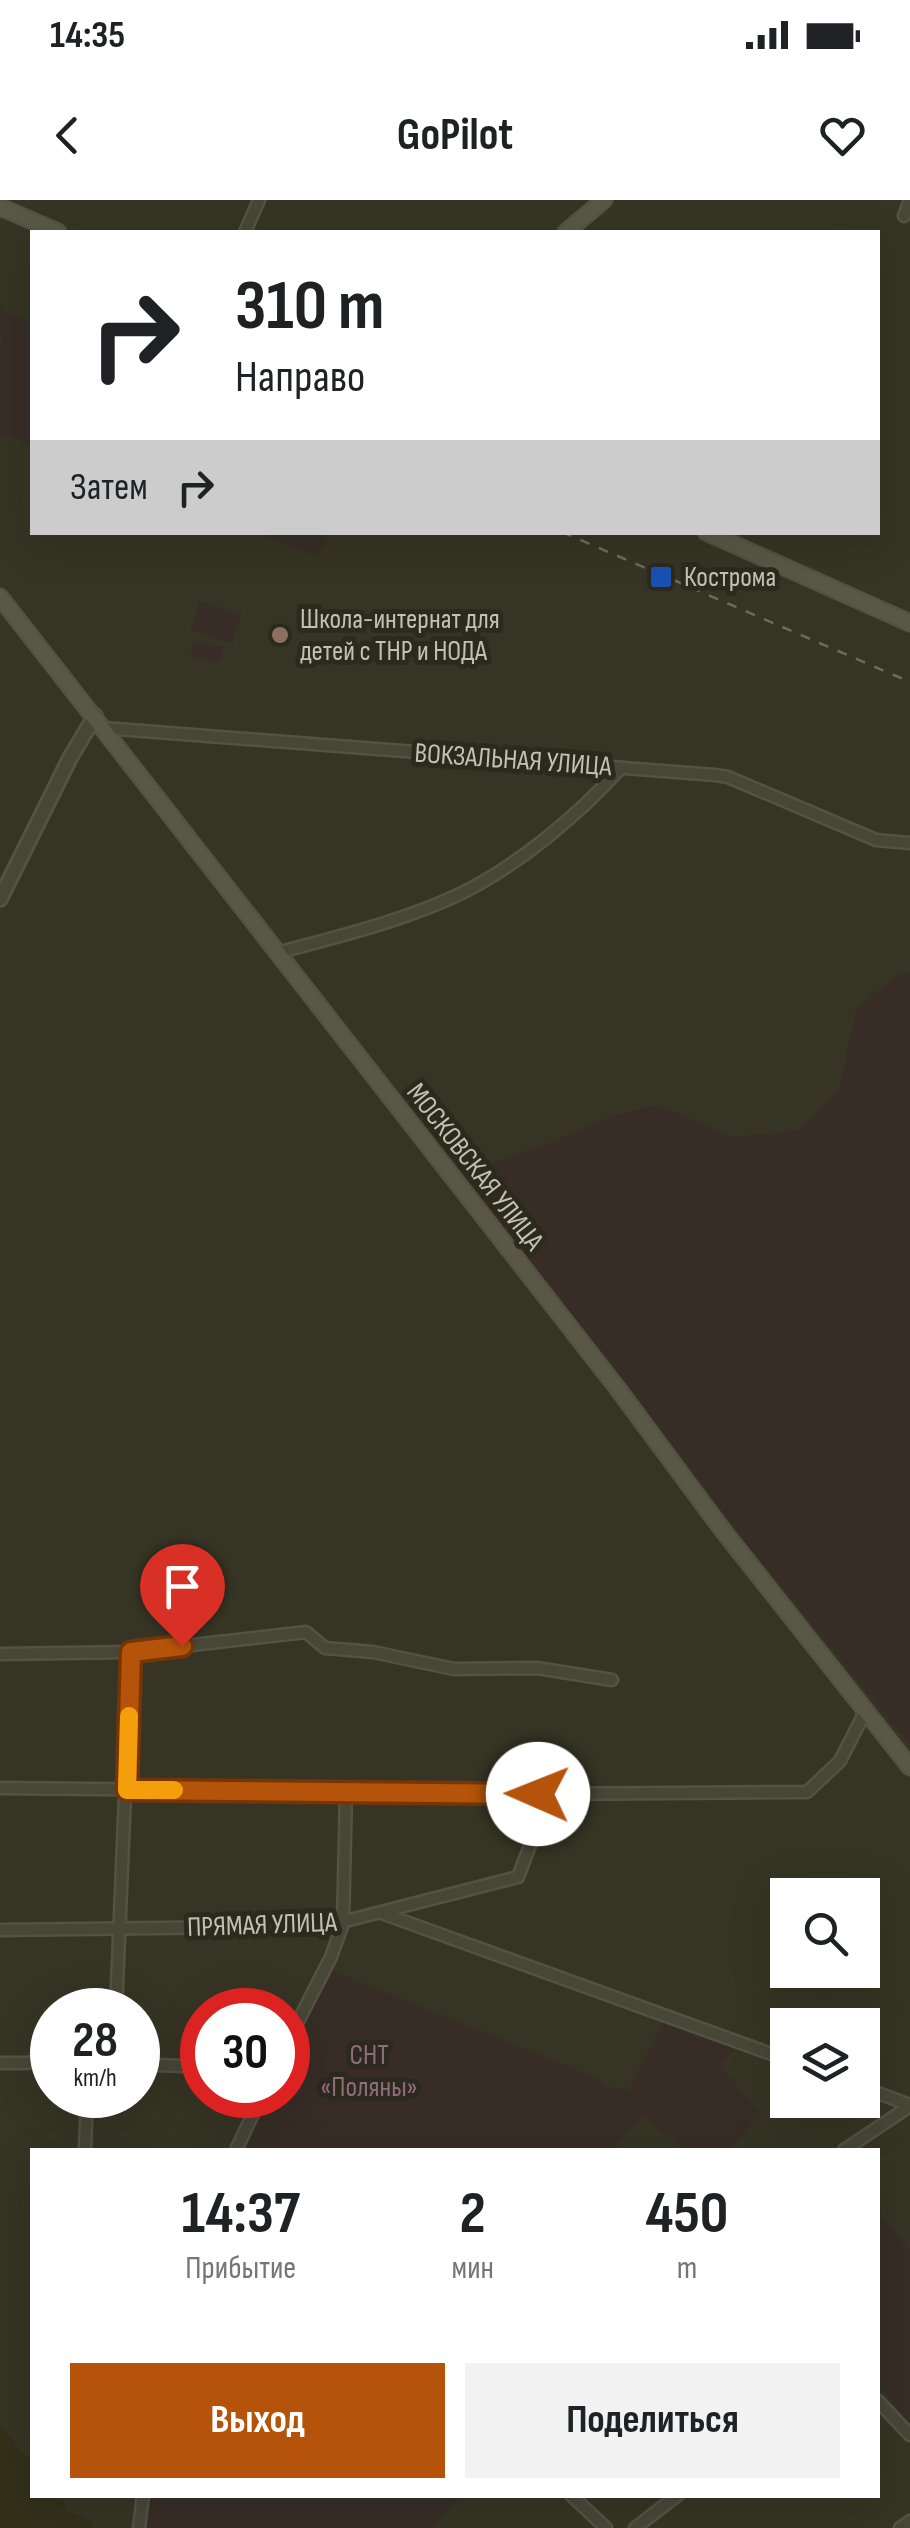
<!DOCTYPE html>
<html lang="ru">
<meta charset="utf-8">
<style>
:root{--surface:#fff;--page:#f2f2f2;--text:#202124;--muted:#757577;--accent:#b45309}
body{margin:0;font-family:"Sofia Sans Condensed",sans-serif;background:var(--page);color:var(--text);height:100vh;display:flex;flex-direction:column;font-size:38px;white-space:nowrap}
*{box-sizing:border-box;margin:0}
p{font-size:32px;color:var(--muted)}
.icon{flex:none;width:55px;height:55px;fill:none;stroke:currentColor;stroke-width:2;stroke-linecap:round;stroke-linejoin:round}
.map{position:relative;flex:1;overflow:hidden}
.side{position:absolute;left:30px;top:1948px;width:850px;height:350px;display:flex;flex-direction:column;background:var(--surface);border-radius:0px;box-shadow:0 10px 40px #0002}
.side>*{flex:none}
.hud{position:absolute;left:30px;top:30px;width:850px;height:305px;border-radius:0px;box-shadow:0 10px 40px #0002;background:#fff;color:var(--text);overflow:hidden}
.fabs{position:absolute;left:770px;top:1678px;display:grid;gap:20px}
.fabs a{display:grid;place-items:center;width:110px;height:110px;border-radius:0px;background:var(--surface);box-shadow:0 10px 40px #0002;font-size:50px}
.speed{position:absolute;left:30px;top:1788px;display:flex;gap:20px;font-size:50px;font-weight:700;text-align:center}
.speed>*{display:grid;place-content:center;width:130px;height:130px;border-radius:50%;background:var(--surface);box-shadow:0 10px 40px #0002;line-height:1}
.speed small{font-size:25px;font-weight:400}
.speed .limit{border:15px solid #d22;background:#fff;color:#111}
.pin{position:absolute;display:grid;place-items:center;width:85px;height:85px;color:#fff;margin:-102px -42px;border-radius:50% 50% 50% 0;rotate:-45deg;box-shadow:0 0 10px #0007}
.pin .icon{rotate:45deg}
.me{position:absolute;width:110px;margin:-55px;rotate:271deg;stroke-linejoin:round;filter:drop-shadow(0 0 8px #0008)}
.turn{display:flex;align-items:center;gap:35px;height:210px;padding:0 40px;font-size:45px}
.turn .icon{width:130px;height:130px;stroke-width:2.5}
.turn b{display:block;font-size:70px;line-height:85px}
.then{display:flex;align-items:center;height:95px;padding:0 40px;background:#0003;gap:20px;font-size:38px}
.eta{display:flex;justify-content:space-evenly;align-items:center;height:170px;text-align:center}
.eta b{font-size:60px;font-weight:700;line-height:70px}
.action{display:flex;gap:20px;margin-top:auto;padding:20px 40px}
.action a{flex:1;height:115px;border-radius:0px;background:var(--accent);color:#fff;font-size:40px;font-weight:700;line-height:115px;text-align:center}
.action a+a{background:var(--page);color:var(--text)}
.status{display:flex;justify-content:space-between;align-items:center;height:70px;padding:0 50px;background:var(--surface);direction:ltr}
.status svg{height:28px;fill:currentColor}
header{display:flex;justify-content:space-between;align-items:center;height:130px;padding:0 40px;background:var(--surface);font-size:45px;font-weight:700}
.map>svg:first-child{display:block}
.green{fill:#372d26}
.water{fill:#323019}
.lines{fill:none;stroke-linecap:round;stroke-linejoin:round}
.minor-casing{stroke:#535243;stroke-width:15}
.tertiary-casing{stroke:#535243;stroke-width:18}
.secondary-casing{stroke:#535243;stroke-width:19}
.minor{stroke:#474637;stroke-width:10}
.tertiary{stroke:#474637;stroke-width:12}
.secondary{stroke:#595846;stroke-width:14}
.rail{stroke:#6d6c59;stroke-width:2.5;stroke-dasharray:10 10;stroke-linecap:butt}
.route-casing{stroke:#753606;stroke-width:25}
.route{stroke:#b45309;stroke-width:18}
.slow{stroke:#f59e0b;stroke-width:18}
.transit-dot{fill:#1a4fb4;stroke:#2c2a1c;stroke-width:4}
.education-dot{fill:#8d6e63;stroke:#2c2a1c;stroke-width:4}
.labels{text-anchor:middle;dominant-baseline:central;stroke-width:10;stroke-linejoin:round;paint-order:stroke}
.poi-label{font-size:28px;fill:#c3c2b2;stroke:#2c2a1c;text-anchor:start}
.street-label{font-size:28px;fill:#c3c2b2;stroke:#2c2a1c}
.park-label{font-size:28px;fill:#916c7c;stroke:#2c2a1c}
</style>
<div class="status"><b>14:35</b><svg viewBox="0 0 49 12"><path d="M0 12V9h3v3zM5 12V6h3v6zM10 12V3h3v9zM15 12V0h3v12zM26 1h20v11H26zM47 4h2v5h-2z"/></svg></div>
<header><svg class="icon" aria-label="back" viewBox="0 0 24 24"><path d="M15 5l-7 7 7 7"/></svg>GoPilot<svg class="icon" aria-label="heart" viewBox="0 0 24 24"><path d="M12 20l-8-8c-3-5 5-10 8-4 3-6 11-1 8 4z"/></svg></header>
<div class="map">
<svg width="910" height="2328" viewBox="0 0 910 2328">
<rect width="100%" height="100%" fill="#363424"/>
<!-- green -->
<g class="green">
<path d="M 0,96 L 2,110 L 32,123 L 32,245 L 0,233 L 0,146 L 3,134 L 0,132 Z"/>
<path d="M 328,332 L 317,357 L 260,333 L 260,332 Z"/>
<path d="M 200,401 L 241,414 L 232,443 L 191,430 Z"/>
<path d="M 193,441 L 223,447 L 220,462 L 191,456 Z"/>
<path d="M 910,772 L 910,1545 L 746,1343 L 463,974 L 557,940 L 612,916 L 656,905 L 733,937 L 799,930 L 839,891 L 856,810 L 895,776 Z"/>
<path d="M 330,1770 L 602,1880 L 601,1885 L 628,1891 L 663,1823 L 692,1834 L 694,1832 L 737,1847 L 721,1866 L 760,1914 L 729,1950 L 686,1950 L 642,1916 L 611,1950 L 240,1950 L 267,1895 L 288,1895 L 288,1856 Z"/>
<path d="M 880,2014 L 910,2050 L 910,2225 L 878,2184 L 878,2016 Z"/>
<path d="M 147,2295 L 460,2295 L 431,2328 L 142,2328 Z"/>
</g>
<!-- water -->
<path class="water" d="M 0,2224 L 23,2253 L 32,2258 L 32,2295 L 62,2295 L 66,2310 L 91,2322 L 92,2328 L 0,2328 Z"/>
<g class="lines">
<defs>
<g id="minor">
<path d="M 904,16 L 910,0"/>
<path d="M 245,32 L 259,0"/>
<path d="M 104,528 L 715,575 L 728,577 L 876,640 L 910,643"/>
<path d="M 277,753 C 339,736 404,721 462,693 C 520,664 577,616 621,568"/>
<path d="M 0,1454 L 131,1452 L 306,1432 L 325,1448 L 373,1452 L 454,1469 L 537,1468 L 612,1480"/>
<path d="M 0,1588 L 538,1594 L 807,1592 L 840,1561 L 866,1510"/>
<path d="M 384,1714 L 788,1860"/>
<path d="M 0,1730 L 326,1726 L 518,1677 L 534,1635 L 538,1594"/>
<path d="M 116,1810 L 131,1452"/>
<path d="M 288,1841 L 331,1757 L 343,1724 L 346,1592"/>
<path d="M 0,1863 L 27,1863 L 52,1857"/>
<path d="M 138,1864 L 202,1867"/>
<path d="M 862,1887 L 910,1905"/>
<path d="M 85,1950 L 87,1895"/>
<path d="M 236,1950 L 262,1895"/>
<path d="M 844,1950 L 910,1906"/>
<path d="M 878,2201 L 910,2235"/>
<path d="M 571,2295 L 606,2328"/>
<path d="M 139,2328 L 143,2295"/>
<path d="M 635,2328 L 678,2295"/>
<path d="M 900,2328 L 910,2321"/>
</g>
<path id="tertiary" d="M 0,699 L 70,558 L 95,516"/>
<g id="secondary">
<path d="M 0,7 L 58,32"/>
<path d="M 566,32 L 604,0"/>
<path d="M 706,332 L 910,423"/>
<path d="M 0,397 L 618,1189 L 721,1328 L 910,1567"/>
</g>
</defs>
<!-- minor casing -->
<use href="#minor" class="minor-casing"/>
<!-- tertiary casing -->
<use href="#tertiary" class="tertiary-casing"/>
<!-- secondary casing -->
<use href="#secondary" class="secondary-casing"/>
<!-- minor -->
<use href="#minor" class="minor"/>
<!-- tertiary -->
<use href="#tertiary" class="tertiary"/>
<!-- secondary -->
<use href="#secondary" class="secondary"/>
<!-- rail -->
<path class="rail" d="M 562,332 L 910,482"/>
</g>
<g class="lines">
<defs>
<path id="route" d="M 182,1446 L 131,1452 L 127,1590 L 538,1594"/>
</defs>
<!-- route casing -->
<use href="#route" class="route-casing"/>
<!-- route -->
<use href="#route" class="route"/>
<!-- slow -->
<path class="slow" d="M 129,1516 L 127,1590 L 174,1590"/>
</g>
<!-- markers -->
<rect class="transit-dot" x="649" y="365" width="24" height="24" rx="5"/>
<circle class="education-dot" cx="280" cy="435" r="10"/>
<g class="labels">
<!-- poi labels -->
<g class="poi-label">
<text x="684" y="377">Кострома</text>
<text x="300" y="419">Школа-интернат для<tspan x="300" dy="32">детей с ТНР и НОДА</tspan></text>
</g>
<!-- street labels -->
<g class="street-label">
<text transform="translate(513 560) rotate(4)">ВОКЗАЛЬНАЯ УЛИЦА</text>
<text transform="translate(475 967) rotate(52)">МОСКОВСКАЯ УЛИЦА</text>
<text transform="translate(262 1725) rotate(-2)">ПРЯМАЯ УЛИЦА</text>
</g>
<!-- park labels -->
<g class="park-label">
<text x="369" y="1855">СНТ<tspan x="369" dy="32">«Поляны»</tspan></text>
</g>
</g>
</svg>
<div class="fabs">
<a><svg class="icon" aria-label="search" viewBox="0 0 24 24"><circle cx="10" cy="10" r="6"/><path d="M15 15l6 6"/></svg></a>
<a><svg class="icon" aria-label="layers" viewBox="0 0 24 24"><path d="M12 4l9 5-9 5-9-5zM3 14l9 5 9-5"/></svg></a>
</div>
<div class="speed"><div>28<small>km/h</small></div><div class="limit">30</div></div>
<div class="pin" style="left:182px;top:1446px;background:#d93025"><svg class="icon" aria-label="arrive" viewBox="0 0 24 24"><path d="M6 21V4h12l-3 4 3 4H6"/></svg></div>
<svg class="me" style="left:538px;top:1594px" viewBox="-20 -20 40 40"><circle r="19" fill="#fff"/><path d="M0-13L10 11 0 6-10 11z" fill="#b45309"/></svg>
<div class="hud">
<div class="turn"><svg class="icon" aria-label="right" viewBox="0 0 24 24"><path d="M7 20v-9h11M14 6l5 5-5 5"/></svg><div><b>310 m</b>Направо</div></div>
<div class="then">Затем<svg class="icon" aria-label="right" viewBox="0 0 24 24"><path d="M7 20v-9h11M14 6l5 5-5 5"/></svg></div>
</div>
<section class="side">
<div class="eta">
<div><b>14:37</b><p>Прибытие</p></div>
<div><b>2</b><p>мин</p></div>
<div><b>450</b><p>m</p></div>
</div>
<div class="action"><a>Выход</a><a>Поделиться</a></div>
</section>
</div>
